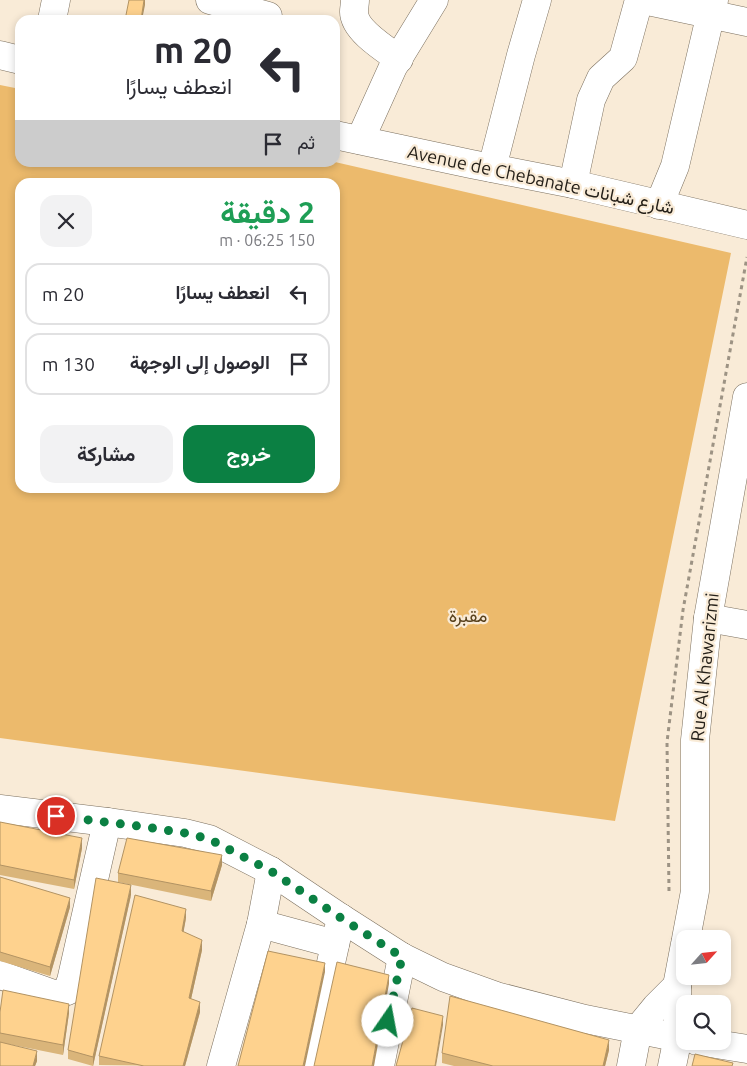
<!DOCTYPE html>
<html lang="ar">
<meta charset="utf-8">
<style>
:root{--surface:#fff;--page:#f2f2f3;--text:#2b2b33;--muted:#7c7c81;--line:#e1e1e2;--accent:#0b8043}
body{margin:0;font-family:Ubuntu,Vazirmatn,sans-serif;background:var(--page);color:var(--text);direction:rtl;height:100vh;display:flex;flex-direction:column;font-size:19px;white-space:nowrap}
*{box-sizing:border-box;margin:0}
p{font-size:16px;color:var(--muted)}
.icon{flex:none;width:28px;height:28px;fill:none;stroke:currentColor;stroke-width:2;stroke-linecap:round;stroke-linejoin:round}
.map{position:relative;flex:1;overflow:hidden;direction:ltr}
.details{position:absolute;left:15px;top:178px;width:325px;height:315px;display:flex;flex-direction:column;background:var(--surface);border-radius:15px;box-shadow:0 2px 8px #0003;direction:rtl}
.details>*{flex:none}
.guide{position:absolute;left:15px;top:15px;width:325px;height:152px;border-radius:15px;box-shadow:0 2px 8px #0003;direction:rtl;background:#fff;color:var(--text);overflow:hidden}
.needle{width:32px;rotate:63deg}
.buttons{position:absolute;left:676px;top:930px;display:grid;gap:10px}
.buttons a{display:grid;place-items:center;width:55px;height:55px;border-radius:10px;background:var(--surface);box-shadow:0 2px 8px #0003;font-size:25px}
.pin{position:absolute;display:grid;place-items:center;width:42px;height:42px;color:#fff;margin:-21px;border:2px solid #fff;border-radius:50%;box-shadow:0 1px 5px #0007}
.me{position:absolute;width:55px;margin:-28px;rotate:12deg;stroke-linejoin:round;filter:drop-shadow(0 0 4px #0008)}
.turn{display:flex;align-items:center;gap:18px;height:105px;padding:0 25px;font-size:22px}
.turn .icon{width:65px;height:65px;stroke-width:2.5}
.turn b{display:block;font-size:35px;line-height:42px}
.then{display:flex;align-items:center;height:48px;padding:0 25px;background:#0003;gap:10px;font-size:19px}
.round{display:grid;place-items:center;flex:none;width:52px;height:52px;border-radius:15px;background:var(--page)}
.head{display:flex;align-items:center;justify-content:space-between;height:85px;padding:0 25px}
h1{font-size:30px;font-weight:700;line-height:38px;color:#1e9e55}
.primary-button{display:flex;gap:10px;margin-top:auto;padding:10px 25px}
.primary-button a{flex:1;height:58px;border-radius:15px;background:var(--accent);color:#fff;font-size:20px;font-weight:700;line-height:58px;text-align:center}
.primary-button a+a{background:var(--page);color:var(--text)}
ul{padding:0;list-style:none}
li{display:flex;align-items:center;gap:15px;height:62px;margin:0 10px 8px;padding:0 15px;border:2px solid var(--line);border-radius:15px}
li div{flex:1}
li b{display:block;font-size:19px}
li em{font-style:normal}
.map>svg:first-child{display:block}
.green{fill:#ecba6c;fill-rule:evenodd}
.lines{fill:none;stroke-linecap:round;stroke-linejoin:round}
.minor-casing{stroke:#7c705f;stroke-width:29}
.path{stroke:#9d9384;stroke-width:3;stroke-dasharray:4 4;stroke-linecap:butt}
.minor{stroke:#fff;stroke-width:28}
.wall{fill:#dab57a}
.shaded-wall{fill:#b29363}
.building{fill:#fed28e;stroke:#b29363}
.route{stroke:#0b8043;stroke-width:9;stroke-dasharray:0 16.2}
.labels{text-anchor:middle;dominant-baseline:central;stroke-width:4.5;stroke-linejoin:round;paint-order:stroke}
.street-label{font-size:18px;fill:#252019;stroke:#f9ebd7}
.park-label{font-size:18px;fill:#58411c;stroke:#f9ebd7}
</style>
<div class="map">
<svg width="747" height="1066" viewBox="0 0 747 1066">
<rect width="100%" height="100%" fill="#f9ebd7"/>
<!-- green -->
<path class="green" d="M 0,85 L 20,89 L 20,162 L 335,162 L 731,253 L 615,821 L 0,738 ZM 20,182 L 335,182 L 335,488 L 20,488 Z"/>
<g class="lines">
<defs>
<g id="minor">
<path d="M 210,0 L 268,16"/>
<path d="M 355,0 C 355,4 354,8 354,12 C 354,30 385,49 399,59"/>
<path d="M 643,0 L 747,22"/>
<path d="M 52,20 L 56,0"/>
<path d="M 0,55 L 20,60"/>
<path d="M 335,135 L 471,164 L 573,184 L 747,225"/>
<path d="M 360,140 L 393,67 L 434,0"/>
<path d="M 492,168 L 521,55 L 537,0"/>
<path d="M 573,184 L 591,100 L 601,78 L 623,58 L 639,0"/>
<path d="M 659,205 L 675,166 L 714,0"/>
<path d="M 708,618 L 747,625"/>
<path d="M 0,809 L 107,822 L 185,833 L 209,839 L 271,871 L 341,918 L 402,957 L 443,977 L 496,996 L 585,1019 L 685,1039"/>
<path d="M 261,924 L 335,944"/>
<path d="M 686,939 L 695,891 L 695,740 L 708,618 L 747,397"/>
<path d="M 0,975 L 56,995 L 67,991 L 71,981 L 107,822"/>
<path d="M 697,1041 L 747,1049"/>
<path d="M 221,1066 L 261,924 L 271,871"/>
<path d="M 308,1066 L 341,918"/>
<path d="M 380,1066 L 402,957"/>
<path d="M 631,1066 L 638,1029 L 656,1007 L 677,986"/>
<path d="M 672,1066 L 678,1037 L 677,986 L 685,944"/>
</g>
</defs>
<!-- minor casing -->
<use href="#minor" class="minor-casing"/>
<!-- path -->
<path class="path" d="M 669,891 L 667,742 L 683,610 L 747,257"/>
<!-- minor -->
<use href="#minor" class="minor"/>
</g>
<!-- wall -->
<g class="wall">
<path d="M 0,822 L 82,848 L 74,889 L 0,875 Z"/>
<path d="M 222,865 L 211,901 L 118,882 L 118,873 Z"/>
<path d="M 0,877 L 70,907 L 50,976 L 0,961 Z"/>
<path d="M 131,895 L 93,1066 L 68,1059 L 68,1050 Z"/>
<path d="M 186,918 L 183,932 L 202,950 L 191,999 L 200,1012 L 185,1066 L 99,1065 L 99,1056 Z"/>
<path d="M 0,1012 L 69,1013 L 63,1055 L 8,1044 L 37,1061 L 35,1066 L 0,1066 Z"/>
<path d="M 609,1050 L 605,1066 L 454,1066 L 442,1063 L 442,1053 Z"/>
</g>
<!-- shaded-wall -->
<g class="shaded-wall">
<path d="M 144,0 L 145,0 L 145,5 L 142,20 L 141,20 Z"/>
<path d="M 82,838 L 82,848 L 74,889 L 74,880 Z"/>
<path d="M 222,855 L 222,865 L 211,901 L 211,891 Z"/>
<path d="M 131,885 L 131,895 L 93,1066 L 93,1057 Z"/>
<path d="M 70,898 L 70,907 L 50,976 L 50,967 Z"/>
<path d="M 186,909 L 186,918 L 182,941 L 182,931 Z"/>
<path d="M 202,940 L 202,950 L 189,1008 L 189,998 Z"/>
<path d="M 325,963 L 325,972 L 305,1066 L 303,1066 Z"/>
<path d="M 389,975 L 389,984 L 374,1066 L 372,1066 Z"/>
<path d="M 200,1002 L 200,1012 L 185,1066 L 183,1066 Z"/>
<path d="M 69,1004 L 69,1013 L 63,1055 L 63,1045 Z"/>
<path d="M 443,1016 L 443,1025 L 436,1066 L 435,1066 Z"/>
<path d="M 609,1040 L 609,1050 L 605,1066 L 603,1066 Z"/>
<path d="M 37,1051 L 37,1061 L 35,1066 L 33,1066 Z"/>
</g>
<!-- building -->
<g class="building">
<path d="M 129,0 L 144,0 L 141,20 L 125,20 Z"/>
<path d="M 0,822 L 82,838 L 74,880 L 0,865 Z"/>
<path d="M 127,838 L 222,855 L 211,891 L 118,873 Z"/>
<path d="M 0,877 L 70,898 L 50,967 L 0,952 Z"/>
<path d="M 96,878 L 131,885 L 93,1057 L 68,1050 Z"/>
<path d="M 135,895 L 186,909 L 182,931 L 202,940 L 189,998 L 200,1002 L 183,1066 L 144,1066 L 99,1056 Z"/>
<path d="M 268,951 L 325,963 L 303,1066 L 238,1066 Z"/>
<path d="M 337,962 L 389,975 L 372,1066 L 314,1066 Z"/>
<path d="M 3,990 L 69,1004 L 63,1045 L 0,1033 L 0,1012 Z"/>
<path d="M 450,996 L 609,1040 L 603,1066 L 493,1066 L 442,1053 Z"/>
<path d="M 412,1008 L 443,1016 L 435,1066 L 396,1066 Z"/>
<path d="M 0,1042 L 37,1051 L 33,1066 L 0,1066 Z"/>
<path d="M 695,1054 L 733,1063 L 732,1066 L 692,1066 Z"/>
</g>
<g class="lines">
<!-- route -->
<path class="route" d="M 56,816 L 146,827 L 185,833 L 209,839 L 271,871 L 341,918 L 402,957 L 388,1021"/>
</g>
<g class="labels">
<!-- street labels -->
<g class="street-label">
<text transform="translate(541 179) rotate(12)">Avenue de Chebanate شارع شبانات</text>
<text transform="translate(704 667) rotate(-84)">Rue Al Khawarizmi</text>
</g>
<!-- park labels -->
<g class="park-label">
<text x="468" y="615">مقبرة</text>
</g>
</g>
</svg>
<div class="buttons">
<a><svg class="needle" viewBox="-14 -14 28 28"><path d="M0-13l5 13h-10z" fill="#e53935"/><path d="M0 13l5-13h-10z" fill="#7c7c81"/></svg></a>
<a><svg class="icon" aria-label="search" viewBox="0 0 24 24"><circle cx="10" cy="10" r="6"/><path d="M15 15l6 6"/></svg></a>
</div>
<div class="pin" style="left:56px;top:816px;background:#d93025"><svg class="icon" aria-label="arrive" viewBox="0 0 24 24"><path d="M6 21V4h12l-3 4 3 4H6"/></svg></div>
<svg class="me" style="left:388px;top:1021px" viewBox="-20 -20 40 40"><circle r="19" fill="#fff"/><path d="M0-13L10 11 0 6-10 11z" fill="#0b8043"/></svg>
<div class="guide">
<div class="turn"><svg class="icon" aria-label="left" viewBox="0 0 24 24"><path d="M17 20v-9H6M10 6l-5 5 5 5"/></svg><div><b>20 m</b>انعطف يسارًا</div></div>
<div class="then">ثم<svg class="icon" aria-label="arrive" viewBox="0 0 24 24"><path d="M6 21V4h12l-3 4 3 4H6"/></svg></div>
</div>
<section class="details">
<div class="head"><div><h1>2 دقيقة</h1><p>150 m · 06:25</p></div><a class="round"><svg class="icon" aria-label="close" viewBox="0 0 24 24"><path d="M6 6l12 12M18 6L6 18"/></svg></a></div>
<ul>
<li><svg class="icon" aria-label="left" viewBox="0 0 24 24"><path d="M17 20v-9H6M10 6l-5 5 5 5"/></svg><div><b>انعطف يسارًا</b></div><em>20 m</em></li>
<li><svg class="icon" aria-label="arrive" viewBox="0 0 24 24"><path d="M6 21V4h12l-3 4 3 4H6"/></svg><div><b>الوصول إلى الوجهة</b></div><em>130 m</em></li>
</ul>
<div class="primary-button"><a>خروج</a><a>مشاركة</a></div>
</section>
</div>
